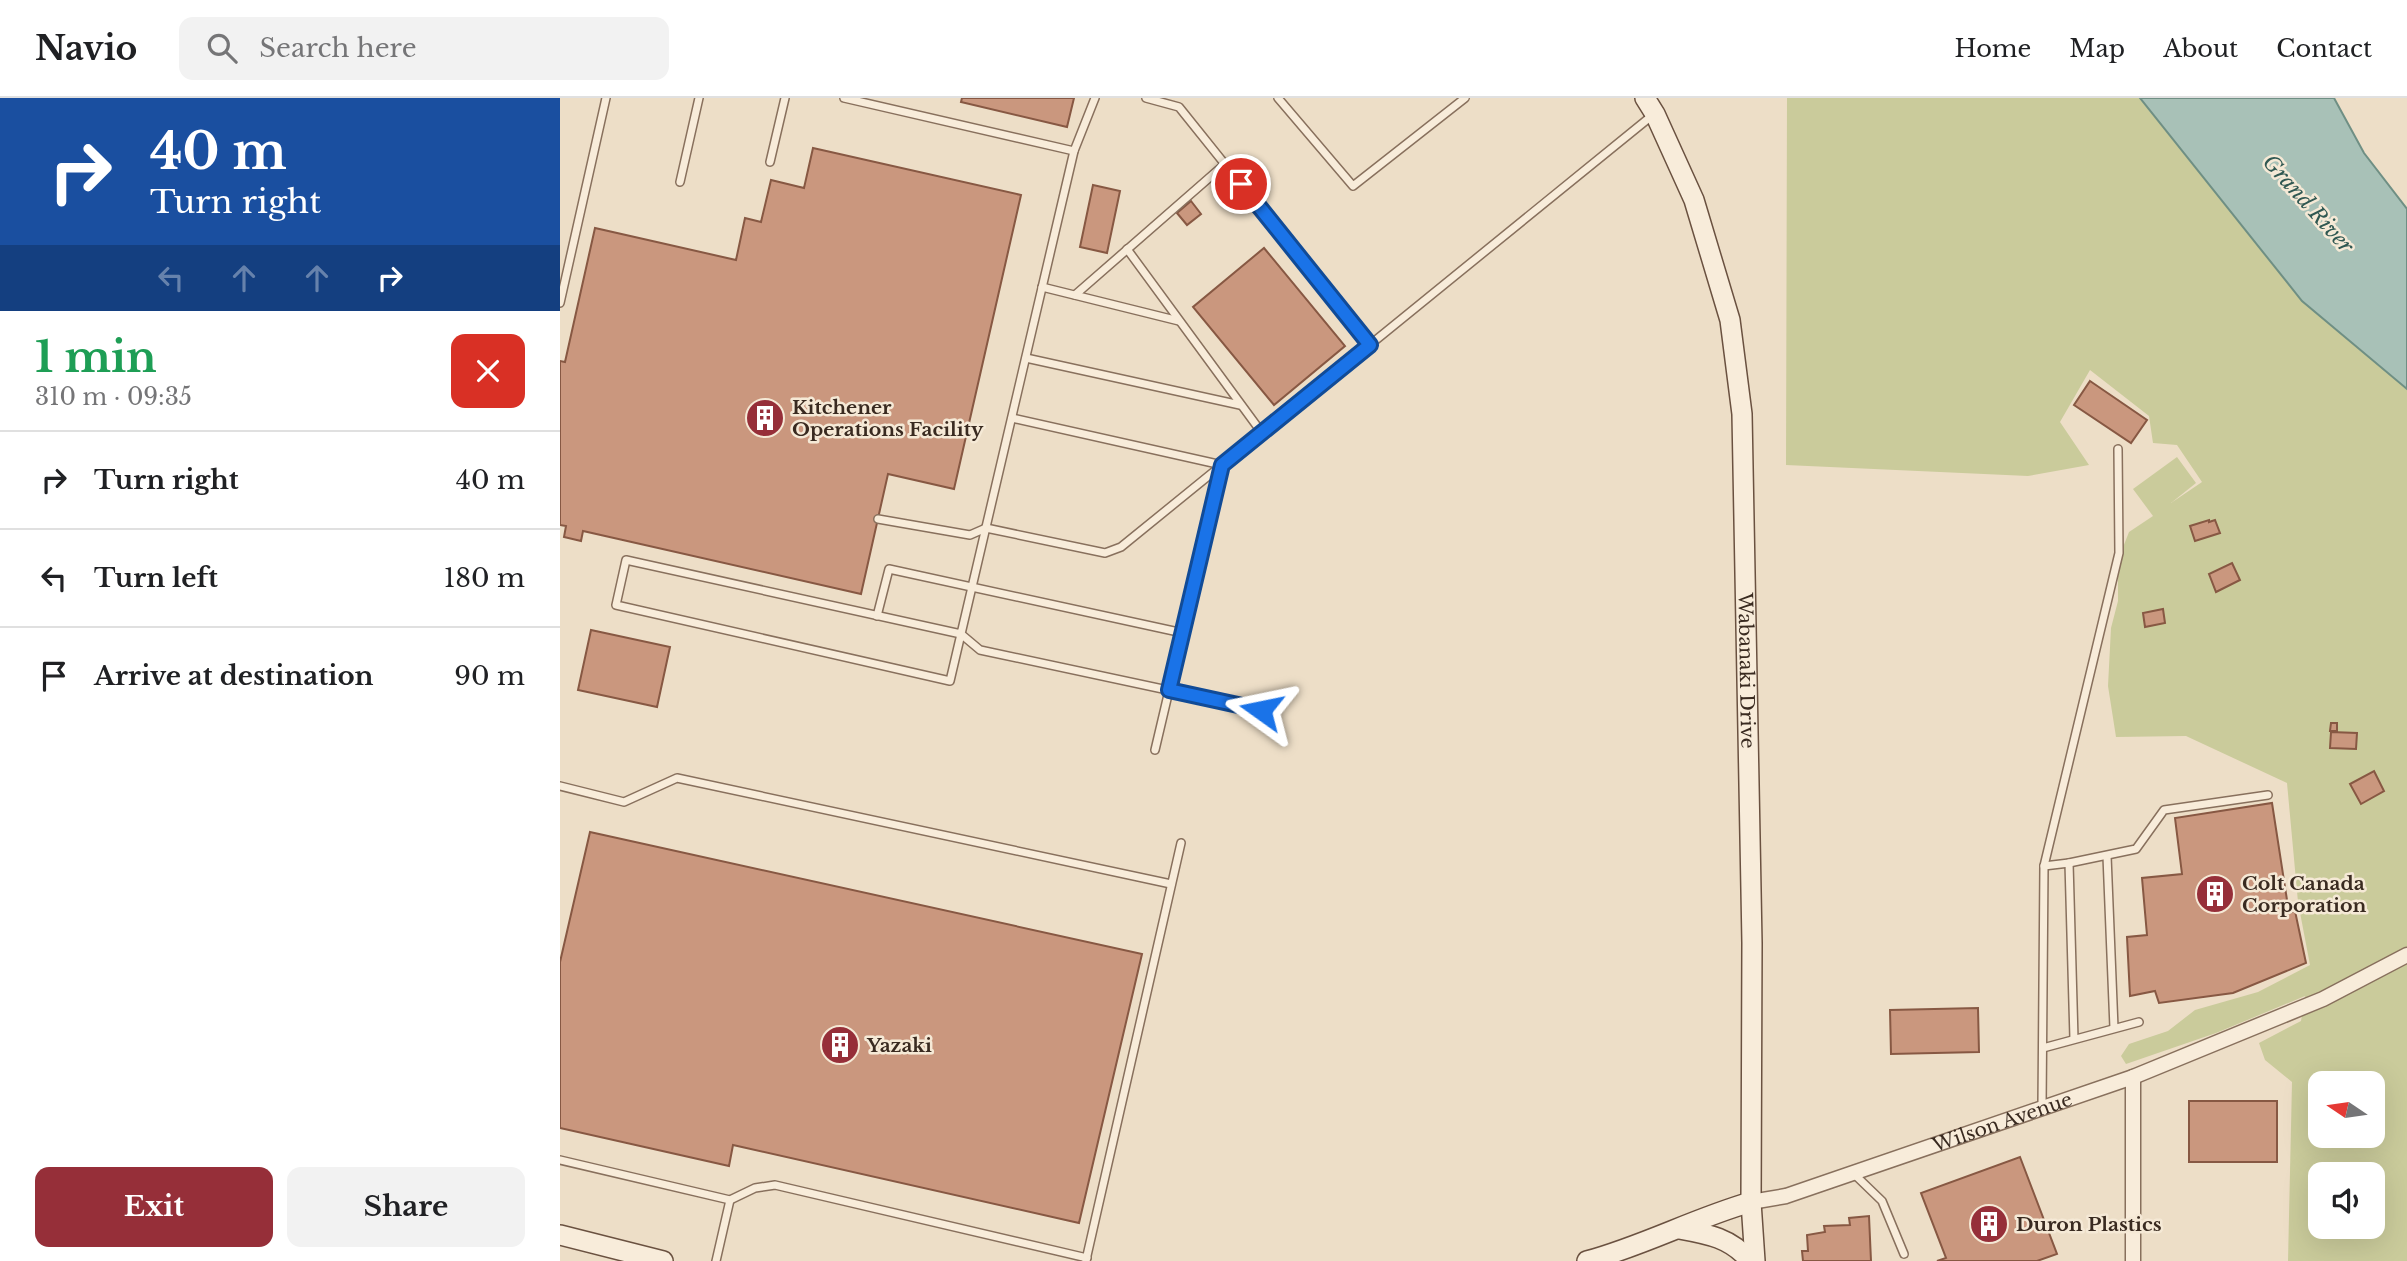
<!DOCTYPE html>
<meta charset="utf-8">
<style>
:root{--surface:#fff;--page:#f2f2f2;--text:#202124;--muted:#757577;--line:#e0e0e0;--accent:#962f39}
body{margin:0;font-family:"Libre Baskerville",serif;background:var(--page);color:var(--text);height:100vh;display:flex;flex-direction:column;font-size:26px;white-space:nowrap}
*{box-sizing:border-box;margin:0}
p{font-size:23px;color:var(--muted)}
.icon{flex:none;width:38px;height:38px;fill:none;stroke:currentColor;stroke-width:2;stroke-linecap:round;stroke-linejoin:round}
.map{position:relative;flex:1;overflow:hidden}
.details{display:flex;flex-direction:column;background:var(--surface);width:560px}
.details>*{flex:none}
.hud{background:#1a4fa0;color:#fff;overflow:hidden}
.needle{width:46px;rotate:283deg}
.controls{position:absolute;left:1748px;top:973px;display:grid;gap:14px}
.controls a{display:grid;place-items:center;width:77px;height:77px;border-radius:14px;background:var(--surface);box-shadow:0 7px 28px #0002;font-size:35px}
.pin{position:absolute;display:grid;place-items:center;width:60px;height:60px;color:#fff;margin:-30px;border:4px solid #fff;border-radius:50%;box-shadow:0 2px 7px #0007}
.me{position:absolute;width:77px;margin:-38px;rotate:282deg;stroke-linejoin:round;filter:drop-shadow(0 0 5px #0008)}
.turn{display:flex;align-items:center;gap:24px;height:147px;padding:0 35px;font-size:32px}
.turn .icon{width:91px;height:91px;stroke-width:2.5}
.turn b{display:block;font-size:49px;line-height:60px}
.lanes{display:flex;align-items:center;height:66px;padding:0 35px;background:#0003;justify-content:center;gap:35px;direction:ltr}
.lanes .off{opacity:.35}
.round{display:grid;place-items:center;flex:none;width:74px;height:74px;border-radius:14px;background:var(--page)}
.overview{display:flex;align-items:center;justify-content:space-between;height:119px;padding:0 35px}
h1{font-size:42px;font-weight:800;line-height:52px;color:#1e9e55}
.action{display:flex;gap:14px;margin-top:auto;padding:14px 35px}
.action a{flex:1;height:80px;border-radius:14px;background:var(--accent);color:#fff;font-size:28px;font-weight:800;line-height:80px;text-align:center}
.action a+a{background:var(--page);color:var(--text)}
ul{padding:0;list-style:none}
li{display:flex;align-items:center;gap:21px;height:98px;padding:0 35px;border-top:2px solid var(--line)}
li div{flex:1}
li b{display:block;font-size:26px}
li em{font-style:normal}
header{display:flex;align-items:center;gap:42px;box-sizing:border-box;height:98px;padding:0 35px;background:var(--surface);border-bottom:2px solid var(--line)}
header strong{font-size:33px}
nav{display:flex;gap:38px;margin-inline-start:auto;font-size:24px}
.search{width:490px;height:63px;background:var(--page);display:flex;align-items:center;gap:18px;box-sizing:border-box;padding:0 24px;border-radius:14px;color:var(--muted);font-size:26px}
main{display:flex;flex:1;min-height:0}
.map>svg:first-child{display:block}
.green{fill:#cacb9b;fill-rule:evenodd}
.water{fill:#a8c1b7;stroke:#6f8f84;stroke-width:2}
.building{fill:#ca977e;stroke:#875843;stroke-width:2}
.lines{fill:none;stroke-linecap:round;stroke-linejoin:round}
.lane-casing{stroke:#88705d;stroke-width:10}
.street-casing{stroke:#88705d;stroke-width:17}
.secondary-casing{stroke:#6a5140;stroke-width:22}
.lane{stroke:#f8ecda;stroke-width:7}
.street{stroke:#f8ecda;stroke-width:14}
.secondary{stroke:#f8ecda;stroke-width:19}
.route-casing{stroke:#114b97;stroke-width:18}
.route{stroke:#1a73e8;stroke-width:12}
.labels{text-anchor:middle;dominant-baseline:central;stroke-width:5;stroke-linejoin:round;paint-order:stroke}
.poi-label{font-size:19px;font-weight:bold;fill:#392a20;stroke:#f5e9d6;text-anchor:start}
.street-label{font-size:19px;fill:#392a20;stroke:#f5e9d6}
.water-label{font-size:21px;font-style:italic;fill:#305852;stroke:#f5e9d6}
</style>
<header>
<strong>Navio</strong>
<div class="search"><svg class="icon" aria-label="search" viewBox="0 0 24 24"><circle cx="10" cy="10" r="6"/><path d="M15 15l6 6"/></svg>Search here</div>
<nav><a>Home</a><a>Map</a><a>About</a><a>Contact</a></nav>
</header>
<main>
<section class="details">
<div class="hud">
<div class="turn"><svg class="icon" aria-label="right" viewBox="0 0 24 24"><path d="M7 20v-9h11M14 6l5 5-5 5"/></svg><div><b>40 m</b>Turn right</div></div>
<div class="lanes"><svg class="icon off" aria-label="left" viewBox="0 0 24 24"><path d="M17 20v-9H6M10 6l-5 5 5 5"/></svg><svg class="icon off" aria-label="ahead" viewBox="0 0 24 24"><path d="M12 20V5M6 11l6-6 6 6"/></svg><svg class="icon off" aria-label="ahead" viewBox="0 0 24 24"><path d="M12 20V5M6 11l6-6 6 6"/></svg><svg class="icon" aria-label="right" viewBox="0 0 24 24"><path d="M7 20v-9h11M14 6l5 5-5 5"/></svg></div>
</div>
<div class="overview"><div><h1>1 min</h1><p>310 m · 09:35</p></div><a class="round" style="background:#d93025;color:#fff"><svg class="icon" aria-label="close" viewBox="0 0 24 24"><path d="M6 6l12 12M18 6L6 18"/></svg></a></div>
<ul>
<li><svg class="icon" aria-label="right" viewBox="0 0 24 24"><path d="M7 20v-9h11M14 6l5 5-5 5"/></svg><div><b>Turn right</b></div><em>40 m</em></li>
<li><svg class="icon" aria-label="left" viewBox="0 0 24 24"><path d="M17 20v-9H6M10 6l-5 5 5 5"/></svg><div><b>Turn left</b></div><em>180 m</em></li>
<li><svg class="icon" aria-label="arrive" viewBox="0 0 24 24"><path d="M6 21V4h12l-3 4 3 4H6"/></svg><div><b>Arrive at destination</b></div><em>90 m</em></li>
</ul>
<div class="action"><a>Exit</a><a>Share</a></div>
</section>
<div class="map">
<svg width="1847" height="1163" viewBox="0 0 1847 1163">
<rect width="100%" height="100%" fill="#eddec7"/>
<!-- green -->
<path class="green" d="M 1227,0 L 1580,0 L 1682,125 L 1812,262 L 1847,291 L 1847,1163 L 1728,1163 L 1732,984 L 1705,962 L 1699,945 L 1741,923 L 1745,898 L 1656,935 L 1566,966 L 1561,958 L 1569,946 L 1608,933 L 1635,912 L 1698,894 L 1750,867 L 1738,804 L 1727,685 L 1626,638 L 1556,639 L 1548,588 L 1551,530 L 1558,503 L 1558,462 L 1569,434 L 1593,418 L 1573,391 L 1617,359 L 1636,385 L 1611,405 L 1642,384 L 1617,347 L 1593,345 L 1589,318 L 1530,272 L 1500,324 L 1529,367 L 1468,378 L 1226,367 ZM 1760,985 L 1813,985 L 1813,1038 L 1760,1038 ZM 1760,1076 L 1813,1076 L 1813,1129 L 1760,1129 Z"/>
<!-- water -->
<path class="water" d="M 1580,0 L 1774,0 L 1804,55 L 1847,111 L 1847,291 L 1742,203 Z"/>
<!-- building -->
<g class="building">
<path d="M 402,0 L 514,0 L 507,29 L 401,4 Z"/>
<path d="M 253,50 L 461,97 L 394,391 L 328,376 L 301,496 L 23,433 L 21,443 L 4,439 L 6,428 L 0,427 L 0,263 L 5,264 L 35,130 L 176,162 L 185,120 L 201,124 L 211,82 L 244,90 Z"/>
<path d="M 533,87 L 560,93 L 547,155 L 520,149 Z"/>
<path d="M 631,103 L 641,116 L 627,127 L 617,115 Z"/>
<path d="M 704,150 L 785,248 L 714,307 L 633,209 Z"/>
<path d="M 1530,283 L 1587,322 L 1571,345 L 1514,307 Z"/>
<path d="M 1649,422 L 1649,424 L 1655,422 L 1660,435 L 1635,443 L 1630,428 Z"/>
<path d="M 1672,465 L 1680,482 L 1656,494 L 1649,476 Z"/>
<path d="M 1603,511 L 1605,525 L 1585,529 L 1583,515 Z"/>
<path d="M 31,532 L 110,549 L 97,609 L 18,592 Z"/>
<path d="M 1771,625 L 1777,625 L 1777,633 L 1770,633 Z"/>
<path d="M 1771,634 L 1797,635 L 1796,651 L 1770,650 Z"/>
<path d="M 1814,673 L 1824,693 L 1801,706 L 1790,686 Z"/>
<path d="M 1712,705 L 1729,815 L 1735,813 L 1746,865 L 1673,895 L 1599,905 L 1595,893 L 1570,898 L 1567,839 L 1587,837 L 1582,780 L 1622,776 L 1615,720 Z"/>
<path d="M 30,734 L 582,856 L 519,1125 L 173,1047 L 169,1068 L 0,1030 L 0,864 Z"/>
<path d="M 1418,910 L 1419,954 L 1331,956 L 1330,912 Z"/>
<rect x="1629" y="1003" width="88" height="61"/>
<path d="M 1460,1059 L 1497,1156 L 1477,1163 L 1377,1163 L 1386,1160 L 1361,1095 Z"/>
<path d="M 1309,1118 L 1311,1163 L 1243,1163 L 1242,1153 L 1248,1153 L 1247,1137 L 1265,1134 L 1264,1128 L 1290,1127 L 1289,1120 Z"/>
</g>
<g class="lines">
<defs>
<g id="lane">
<path d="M 284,0 L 514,53"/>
<path d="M 535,0 L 514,53 L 390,583 L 56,507 L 66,462 L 401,536 L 420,552 L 701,612"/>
<path d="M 586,0 L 619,9 L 810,247"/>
<path d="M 718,0 L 793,88 L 905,0"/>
<path d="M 210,64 L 225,0"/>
<path d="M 120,84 L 139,0"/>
<path d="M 567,151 L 702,335"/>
<path d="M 482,189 L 619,223"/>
<path d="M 515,197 L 665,66"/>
<path d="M 0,205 L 46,0"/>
<path d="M 466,260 L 680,307"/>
<path d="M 452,320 L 662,367 L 595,652"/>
<path d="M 318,421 L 410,437 L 426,430 L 545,455 L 561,449 L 1094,16"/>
<path d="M 317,518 L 329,471 L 623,535"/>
<path d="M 0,688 L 64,704 L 117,680 L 611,786"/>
<path d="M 1547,758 L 1554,930"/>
<path d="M 1509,765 L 1576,751 L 1604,712 L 1708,697"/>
<path d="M 1484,768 L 1509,765 L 1514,941"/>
<path d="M 1483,950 L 1579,924"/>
<path d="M 1482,1009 L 1484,768 L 1559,455 L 1558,351"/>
<path d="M 0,1062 L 170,1102 L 195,1090 L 215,1087 L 527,1160"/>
<path d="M 1293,1075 L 1322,1103 L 1344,1156"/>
<path d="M 526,1162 L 621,745"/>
<path d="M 156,1163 L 170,1102"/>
</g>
<g id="street">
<path id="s1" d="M 1191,1104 L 1226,1098 L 1573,979 L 1763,901 L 1847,857"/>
<path d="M 1573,1163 L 1573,979"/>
</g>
<g id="secondary">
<path id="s2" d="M 1085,0 L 1095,16 L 1134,102 L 1170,222 L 1182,316 L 1192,845 L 1191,1104 L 1195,1163"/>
<path d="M 1120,1131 C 1148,1136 1171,1140 1190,1163"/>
<path d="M 0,1137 L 103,1163"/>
<path d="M 1027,1163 C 1083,1148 1135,1120 1191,1104"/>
</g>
</defs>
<!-- lane casing -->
<use href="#lane" class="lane-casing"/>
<!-- street casing -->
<use href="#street" class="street-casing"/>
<!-- secondary casing -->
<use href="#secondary" class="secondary-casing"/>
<!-- lane -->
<use href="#lane" class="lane"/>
<!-- street -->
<use href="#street" class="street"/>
<!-- secondary -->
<use href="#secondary" class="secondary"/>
</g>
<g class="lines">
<defs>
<path id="route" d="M 681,86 L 810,247 L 662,367 L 609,592 L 701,612"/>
</defs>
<!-- route casing -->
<use href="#route" class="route-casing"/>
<!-- route -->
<use href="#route" class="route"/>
</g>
<!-- icons -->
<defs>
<symbol id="building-disc" viewBox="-11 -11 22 22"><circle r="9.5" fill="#962f39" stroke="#f5e9d6"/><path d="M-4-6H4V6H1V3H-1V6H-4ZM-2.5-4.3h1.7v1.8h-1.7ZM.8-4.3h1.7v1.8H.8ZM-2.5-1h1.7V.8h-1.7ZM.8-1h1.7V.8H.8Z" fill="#fff"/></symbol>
</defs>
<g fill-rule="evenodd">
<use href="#building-disc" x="183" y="298" width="44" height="44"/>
<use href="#building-disc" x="1633" y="774" width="44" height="44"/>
<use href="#building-disc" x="258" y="925" width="44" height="44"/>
<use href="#building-disc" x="1407" y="1104" width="44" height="44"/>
</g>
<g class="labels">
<!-- poi labels -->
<g class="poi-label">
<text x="232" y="309">Kitchener<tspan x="232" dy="22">Operations Facility</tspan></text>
<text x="1682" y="785">Colt Canada<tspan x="1682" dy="22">Corporation</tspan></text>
<text x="307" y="947">Yazaki</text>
<text x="1456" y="1126">Duron Plastics</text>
</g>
<!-- street labels -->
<g class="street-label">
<text stroke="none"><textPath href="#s2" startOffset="590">Wabanaki Drive</textPath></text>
<text stroke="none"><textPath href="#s1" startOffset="264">Wilson Avenue</textPath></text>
</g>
<!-- water labels -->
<g class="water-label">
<text transform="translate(1748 106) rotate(48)">Grand River</text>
</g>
</g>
</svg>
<div class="controls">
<a><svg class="needle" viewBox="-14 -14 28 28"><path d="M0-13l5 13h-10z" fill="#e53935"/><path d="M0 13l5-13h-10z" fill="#757577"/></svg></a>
<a><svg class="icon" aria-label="sound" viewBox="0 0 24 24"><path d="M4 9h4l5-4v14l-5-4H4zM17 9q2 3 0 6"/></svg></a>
</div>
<div class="pin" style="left:681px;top:86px;background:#d93025"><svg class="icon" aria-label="arrive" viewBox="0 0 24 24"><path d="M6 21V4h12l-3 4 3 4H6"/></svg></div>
<svg class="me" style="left:701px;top:612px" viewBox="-20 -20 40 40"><path d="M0-17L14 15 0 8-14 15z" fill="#1a73e8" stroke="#fff" stroke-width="4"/></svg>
</div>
</main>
